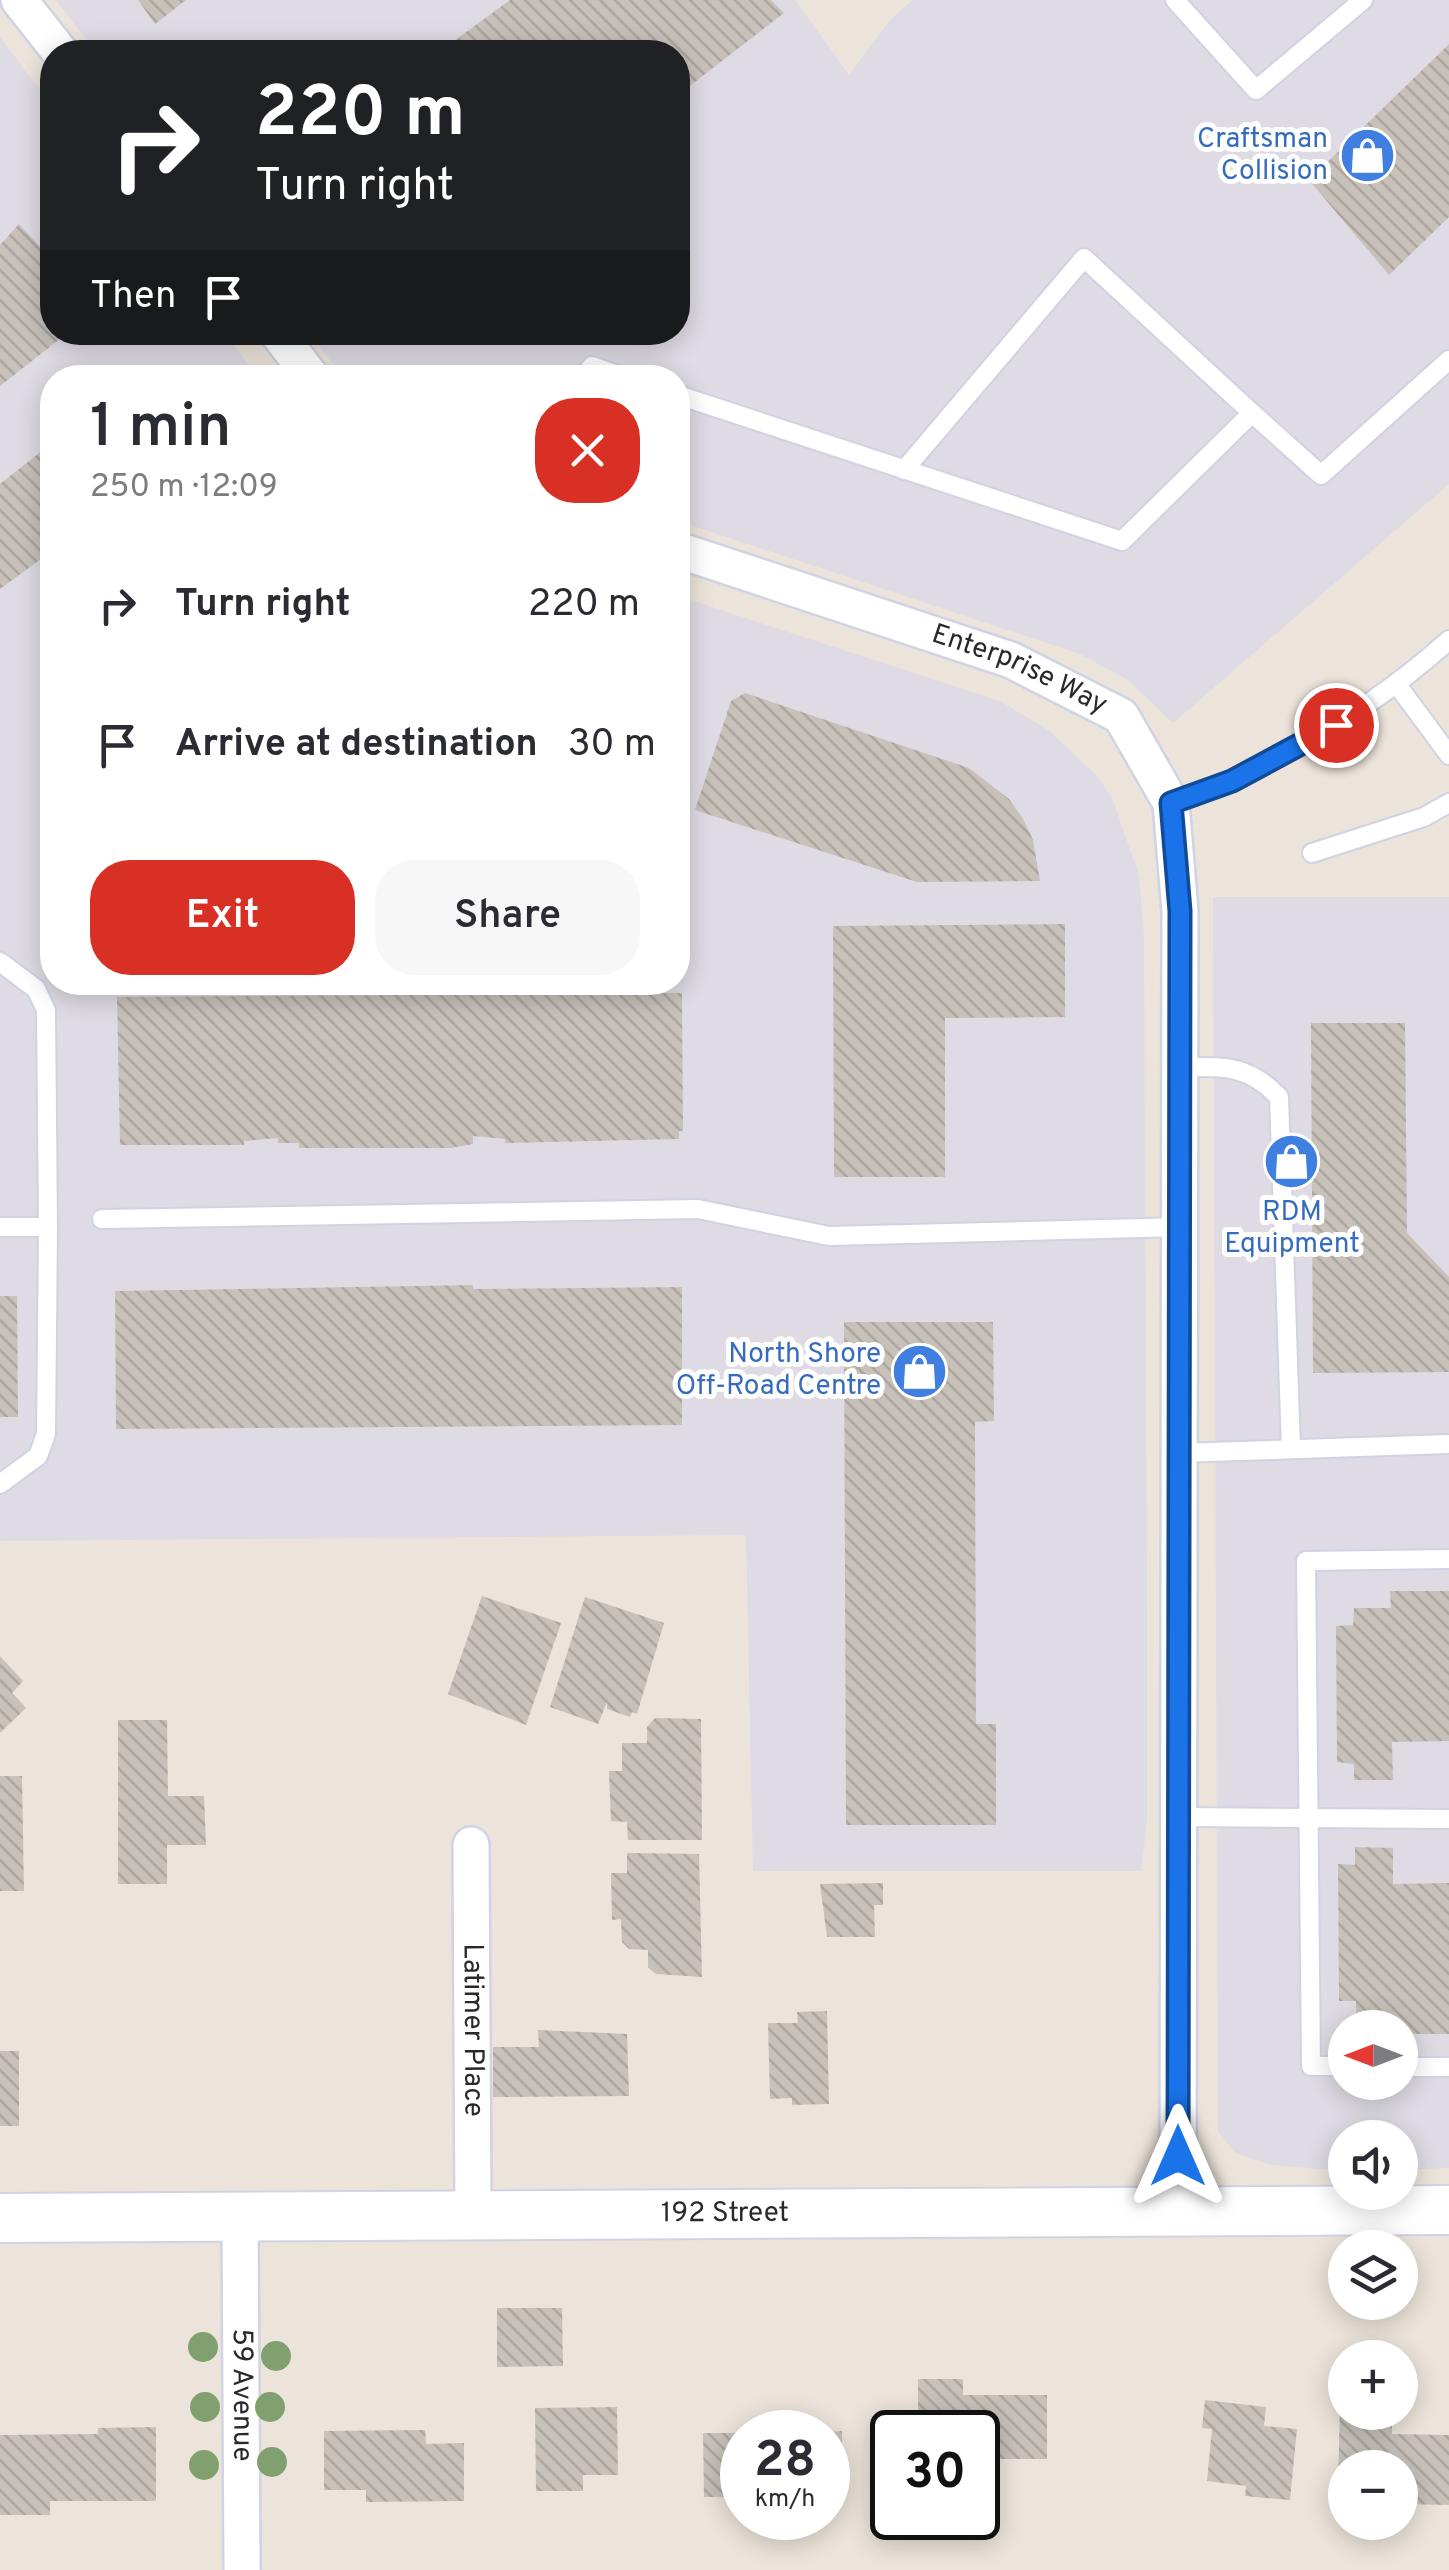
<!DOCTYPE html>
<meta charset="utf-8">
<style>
:root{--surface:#fff;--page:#f7f7f7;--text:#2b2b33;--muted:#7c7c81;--accent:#d93025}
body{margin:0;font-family:Overpass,sans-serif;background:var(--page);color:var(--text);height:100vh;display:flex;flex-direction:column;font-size:38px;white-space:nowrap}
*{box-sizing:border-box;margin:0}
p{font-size:32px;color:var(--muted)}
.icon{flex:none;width:55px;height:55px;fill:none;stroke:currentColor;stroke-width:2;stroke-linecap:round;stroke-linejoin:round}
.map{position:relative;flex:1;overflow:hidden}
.side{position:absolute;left:40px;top:365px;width:650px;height:630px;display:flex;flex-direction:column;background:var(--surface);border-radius:40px;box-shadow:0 5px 25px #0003}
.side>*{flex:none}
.hud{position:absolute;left:40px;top:40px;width:650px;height:305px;border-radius:40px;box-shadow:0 5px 25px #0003;background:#202124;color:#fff;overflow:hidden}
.needle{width:65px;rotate:270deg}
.controls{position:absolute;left:1328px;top:2010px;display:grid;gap:20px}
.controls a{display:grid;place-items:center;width:90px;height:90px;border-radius:50%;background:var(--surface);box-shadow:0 5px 25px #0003;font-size:50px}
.speed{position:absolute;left:720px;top:2410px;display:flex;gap:20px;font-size:50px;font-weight:700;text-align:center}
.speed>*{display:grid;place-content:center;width:130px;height:130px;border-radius:50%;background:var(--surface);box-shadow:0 5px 25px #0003;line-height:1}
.speed small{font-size:25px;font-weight:400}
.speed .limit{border:5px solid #111;border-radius:15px;background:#fff;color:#111}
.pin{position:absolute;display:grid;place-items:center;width:85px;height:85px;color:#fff;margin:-42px;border:5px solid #fff;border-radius:50%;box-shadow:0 2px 10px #0007}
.me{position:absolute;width:110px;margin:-55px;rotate:0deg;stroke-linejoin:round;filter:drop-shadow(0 0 8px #0008)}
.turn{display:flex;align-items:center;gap:35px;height:210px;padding:0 50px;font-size:45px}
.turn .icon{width:130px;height:130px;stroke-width:2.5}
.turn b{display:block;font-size:70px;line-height:85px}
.then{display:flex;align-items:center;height:95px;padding:0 50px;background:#0003;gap:20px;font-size:38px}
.round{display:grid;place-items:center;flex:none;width:105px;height:105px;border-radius:40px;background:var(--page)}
.headline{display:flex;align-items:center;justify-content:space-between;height:170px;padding:0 50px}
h1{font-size:60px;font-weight:600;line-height:75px}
.action{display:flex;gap:20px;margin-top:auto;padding:20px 50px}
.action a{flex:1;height:115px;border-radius:40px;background:var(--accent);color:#fff;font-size:40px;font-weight:600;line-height:115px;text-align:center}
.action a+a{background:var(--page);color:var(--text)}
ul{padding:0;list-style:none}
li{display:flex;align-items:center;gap:30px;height:140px;padding:0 50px}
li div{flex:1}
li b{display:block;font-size:38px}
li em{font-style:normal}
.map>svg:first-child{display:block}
.industrial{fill:#dedbe4;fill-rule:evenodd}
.building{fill:url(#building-back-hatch)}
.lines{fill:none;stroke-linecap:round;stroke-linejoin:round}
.lane-casing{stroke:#cfd3e3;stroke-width:22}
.street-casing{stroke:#cfd3e3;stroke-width:40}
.secondary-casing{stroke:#cfd3e3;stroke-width:52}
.lane{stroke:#fff;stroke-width:18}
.street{stroke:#fff;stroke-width:35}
.secondary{stroke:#fff;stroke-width:48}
.tree{fill:#80a06f}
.route-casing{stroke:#114b97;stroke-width:25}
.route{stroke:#1a73e8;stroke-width:18}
.labels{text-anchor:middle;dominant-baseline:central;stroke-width:10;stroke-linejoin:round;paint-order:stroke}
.shop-label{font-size:28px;fill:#366cbe;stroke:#fff;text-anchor:end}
.street-label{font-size:28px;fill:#292929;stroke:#fff}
</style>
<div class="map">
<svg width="1449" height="2570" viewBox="0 0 1449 2570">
<defs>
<pattern id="building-back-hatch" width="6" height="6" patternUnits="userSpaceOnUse" patternTransform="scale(2.5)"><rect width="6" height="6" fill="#c7c1ba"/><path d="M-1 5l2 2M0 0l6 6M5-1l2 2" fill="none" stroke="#aba6a0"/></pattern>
</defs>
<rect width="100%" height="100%" fill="#ece4da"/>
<!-- industrial -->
<g class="industrial">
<path d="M 56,0 L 795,0 L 849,75 L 890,20 L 913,0 L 1449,0 L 1449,484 L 1173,723 L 1128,680 L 1080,654 L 678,521 L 678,378 L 343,377 L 309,333 L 678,332 L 678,52 L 96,52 Z"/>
<path d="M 0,37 L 52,106 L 52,332 L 224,333 L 259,377 L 52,378 L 52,982 L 678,982 L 678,596 L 1000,701 L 1051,732 L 1097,776 L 1112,798 L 1139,875 L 1144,936 L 1147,1606 L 1147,1821 L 1141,1871 L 753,1871 L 746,1535 L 0,1541 Z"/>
<path d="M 1213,897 L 1449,897 L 1449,2168 L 1400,2170 L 1400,2138 L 1345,2138 L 1345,2171 L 1271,2165 L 1235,2153 L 1218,2131 ZM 1345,2028 L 1400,2028 L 1400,2082 L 1345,2082 Z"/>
</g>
<!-- building -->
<g class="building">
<path d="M 138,0 L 186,0 L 155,24 Z"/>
<path d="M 510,0 L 771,0 L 784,13 L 678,95 L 678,52 L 439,52 Z"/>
<path d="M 1449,44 L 1449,217 L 1389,275 L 1309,180 Z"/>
<path d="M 19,224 L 52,260 L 52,300 L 44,305 L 52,332 L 60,339 L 0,386 L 0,245 Z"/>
<path d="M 52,443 L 52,551 L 0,589 L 0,484 Z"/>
<path d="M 745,693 L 969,768 L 1009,799 L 1023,819 L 1033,840 L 1040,881 L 917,882 L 695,810 L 731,701 Z"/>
<path d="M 1065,924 L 1065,1017 L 945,1018 L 945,1177 L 834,1177 L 833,926 Z"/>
<path d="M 682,993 L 683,1131 L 679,1131 L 679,1139 L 505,1143 L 505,1139 L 473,1136 L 473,1144 L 451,1148 L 299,1148 L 299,1143 L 278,1143 L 278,1138 L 244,1141 L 244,1145 L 120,1145 L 117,997 Z"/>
<path d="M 1311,1023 L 1405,1023 L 1407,1233 L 1449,1277 L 1449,1372 L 1313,1373 Z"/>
<path d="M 473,1285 L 473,1289 L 682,1287 L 682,1425 L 116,1429 L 115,1291 Z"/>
<path d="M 0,1296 L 17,1296 L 18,1417 L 0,1417 Z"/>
<path d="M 844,1322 L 993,1322 L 994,1421 L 975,1422 L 976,1724 L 996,1724 L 996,1825 L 846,1825 Z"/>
<path d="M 1390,1591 L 1449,1591 L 1449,1741 L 1392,1742 L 1393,1780 L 1354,1780 L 1354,1764 L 1337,1762 L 1336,1626 L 1353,1625 L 1354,1608 L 1391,1608 Z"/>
<path d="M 482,1596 L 561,1623 L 526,1725 L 448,1694 Z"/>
<path d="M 585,1597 L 664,1623 L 637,1714 L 632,1712 L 630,1717 L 607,1709 L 607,1702 L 598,1724 L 550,1707 Z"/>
<path d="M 0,1656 L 23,1681 L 12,1693 L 26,1708 L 0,1733 Z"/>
<path d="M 655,1718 L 701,1719 L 702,1840 L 628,1840 L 627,1822 L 611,1821 L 609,1771 L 622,1771 L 622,1743 L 647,1743 L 647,1727 Z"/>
<path d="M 118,1720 L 167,1720 L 168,1796 L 204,1796 L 206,1845 L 167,1845 L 167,1884 L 118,1884 Z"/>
<path d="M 0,1776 L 22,1776 L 24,1891 L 0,1891 Z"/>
<path d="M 1355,1847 L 1393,1848 L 1393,1884 L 1449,1883 L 1449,2034 L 1400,2034 L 1400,2028 L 1393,2028 L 1393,2017 L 1356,2018 L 1356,2001 L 1339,2001 L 1338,1864 L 1355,1865 Z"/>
<path d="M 627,1853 L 699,1854 L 702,1977 L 656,1974 L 648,1967 L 648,1950 L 629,1949 L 622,1942 L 621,1919 L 612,1920 L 611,1873 L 627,1873 Z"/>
<path d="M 883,1883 L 883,1905 L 874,1905 L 875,1937 L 827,1937 L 820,1884 Z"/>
<path d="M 827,2011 L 829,2104 L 792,2105 L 792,2098 L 770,2099 L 768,2023 L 798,2023 L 797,2012 Z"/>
<path d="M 538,2030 L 627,2034 L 629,2096 L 493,2097 L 493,2047 L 539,2047 Z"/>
<rect x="0" y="2051" width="19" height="75"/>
<path d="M 497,2308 L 562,2308 L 563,2366 L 497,2367 Z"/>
<path d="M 918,2379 L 963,2379 L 963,2395 L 1047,2395 L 1047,2459 L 978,2459 L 978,2432 L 918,2432 Z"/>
<path d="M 1205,2400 L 1266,2407 L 1264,2426 L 1297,2429 L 1290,2500 L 1245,2496 L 1246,2486 L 1207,2481 L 1212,2429 L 1202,2428 Z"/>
<path d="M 1340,2400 L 1345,2400 L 1345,2412 L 1392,2412 L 1392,2434 L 1449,2435 L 1449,2505 L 1400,2504 L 1400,2468 L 1345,2468 L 1345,2491 L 1338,2491 Z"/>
<path d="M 617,2407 L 618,2475 L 583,2475 L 583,2491 L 536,2491 L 535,2408 Z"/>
<path d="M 156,2427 L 156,2501 L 50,2501 L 50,2515 L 0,2515 L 0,2435 L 98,2434 L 98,2428 Z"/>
<path d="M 425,2430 L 426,2444 L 464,2443 L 464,2501 L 366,2502 L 366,2490 L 324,2490 L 324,2431 Z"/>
<path d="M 842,2431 L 843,2495 L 828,2496 L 828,2432 Z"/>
<path d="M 703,2433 L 742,2433 L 742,2497 L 704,2497 Z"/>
</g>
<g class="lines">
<defs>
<g id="lane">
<path d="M 1175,0 L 1256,90 L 1363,0"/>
<path d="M 582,378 L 592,366 L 626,378"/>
<path d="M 678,395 L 1122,541 L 1252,413 L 1321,475 L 1449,360"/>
<path d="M 904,470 L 1084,258 L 1252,413"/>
<path d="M 1398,686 L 1449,755"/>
<path d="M 1171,803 C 1273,766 1368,713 1449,640"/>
<path d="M 1312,853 L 1424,817 L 1449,803"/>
<path d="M 0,962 L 36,989 L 46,1010 L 48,1227"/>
<path d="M 1180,1067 C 1224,1067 1247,1064 1279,1097 L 1291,1449"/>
<path d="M 102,1219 L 698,1209 L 829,1236 L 1180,1227"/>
<path d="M 0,1227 L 48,1227 L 46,1434 L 38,1456 L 0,1484"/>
<path d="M 1179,1453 L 1449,1444"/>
<path d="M 1178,1817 L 1449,1819"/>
<path d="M 1345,2066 L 1311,2066 L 1306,1561 L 1449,1559"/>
<path d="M 1400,2067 L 1449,2067"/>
</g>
<g id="street">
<path d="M 19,0 L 60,52"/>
<path d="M 277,332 L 312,378"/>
<path id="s1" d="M 678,550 L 1011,660 L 1121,716 L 1171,803 L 1180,911 L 1178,2212"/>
<path id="s2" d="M 471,1845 L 473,2215"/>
<path id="s3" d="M 240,2217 L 242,2570"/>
</g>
<g id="secondary">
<path id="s4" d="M 0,2218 L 1449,2210"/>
</g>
</defs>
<!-- lane casing -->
<use href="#lane" class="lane-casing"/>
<!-- street casing -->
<use href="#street" class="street-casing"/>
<!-- secondary casing -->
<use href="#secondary" class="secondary-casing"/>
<!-- lane -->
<use href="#lane" class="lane"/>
<!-- street -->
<use href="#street" class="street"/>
<!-- secondary -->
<use href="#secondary" class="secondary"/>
</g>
<!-- trees -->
<g class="tree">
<circle cx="203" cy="2347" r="15"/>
<circle cx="276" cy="2356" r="15"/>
<circle cx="205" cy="2407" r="15"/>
<circle cx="270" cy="2407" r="15"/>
<circle cx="272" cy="2462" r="15"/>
<circle cx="204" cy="2465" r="15"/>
</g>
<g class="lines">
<defs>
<path id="route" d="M 1178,2156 L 1180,911 L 1171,803 L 1232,781 L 1336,725"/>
</defs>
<!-- route casing -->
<use href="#route" class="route-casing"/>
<!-- route -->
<use href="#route" class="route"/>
</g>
<!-- icons -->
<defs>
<symbol id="shop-disc" viewBox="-11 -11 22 22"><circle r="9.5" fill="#3f7fe0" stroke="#fff"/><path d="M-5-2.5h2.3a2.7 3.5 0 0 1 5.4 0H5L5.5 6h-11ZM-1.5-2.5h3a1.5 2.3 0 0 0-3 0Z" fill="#fff"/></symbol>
</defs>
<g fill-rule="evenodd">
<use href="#shop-disc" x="1336" y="124" width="63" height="63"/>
<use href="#shop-disc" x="1260" y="1130" width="63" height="63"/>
<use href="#shop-disc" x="888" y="1340" width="63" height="63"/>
</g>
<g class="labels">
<!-- shop labels -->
<g class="shop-label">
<text x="1328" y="140">Craftsman<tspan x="1328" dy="32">Collision</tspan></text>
<text x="1292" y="1213" text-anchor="middle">RDM<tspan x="1292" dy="32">Equipment</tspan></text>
<text x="881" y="1355">North Shore<tspan x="881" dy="32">Off-Road Centre</tspan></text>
</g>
<!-- street labels -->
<g class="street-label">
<text stroke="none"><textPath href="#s1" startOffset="362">Enterprise Way</textPath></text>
<text stroke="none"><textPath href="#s2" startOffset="185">Latimer Place</textPath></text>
<text stroke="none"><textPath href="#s4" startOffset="725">192 Street</textPath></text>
<text stroke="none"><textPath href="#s3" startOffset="178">59 Avenue</textPath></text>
</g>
</g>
</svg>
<div class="controls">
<a><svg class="needle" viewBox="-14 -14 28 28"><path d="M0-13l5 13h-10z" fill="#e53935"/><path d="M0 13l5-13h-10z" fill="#7c7c81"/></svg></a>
<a><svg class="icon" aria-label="sound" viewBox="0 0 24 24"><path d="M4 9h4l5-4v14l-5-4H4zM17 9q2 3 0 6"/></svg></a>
<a><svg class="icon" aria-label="layers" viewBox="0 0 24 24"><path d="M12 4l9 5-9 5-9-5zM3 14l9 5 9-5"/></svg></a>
<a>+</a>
<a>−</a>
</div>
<div class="speed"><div>28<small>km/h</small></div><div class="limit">30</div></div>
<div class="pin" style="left:1336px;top:725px;background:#d93025"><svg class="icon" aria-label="arrive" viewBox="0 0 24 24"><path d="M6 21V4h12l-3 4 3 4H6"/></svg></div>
<svg class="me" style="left:1178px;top:2156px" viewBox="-20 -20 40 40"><path d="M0-17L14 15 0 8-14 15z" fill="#1a73e8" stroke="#fff" stroke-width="4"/></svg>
<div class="hud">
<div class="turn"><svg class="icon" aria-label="right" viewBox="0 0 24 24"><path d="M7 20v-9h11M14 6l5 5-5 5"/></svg><div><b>220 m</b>Turn right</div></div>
<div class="then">Then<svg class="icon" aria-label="arrive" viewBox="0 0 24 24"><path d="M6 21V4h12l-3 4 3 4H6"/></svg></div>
</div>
<section class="side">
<div class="headline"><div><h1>1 min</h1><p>250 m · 12:09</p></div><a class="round" style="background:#d93025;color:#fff"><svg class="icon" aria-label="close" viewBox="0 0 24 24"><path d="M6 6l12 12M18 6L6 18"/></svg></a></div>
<ul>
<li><svg class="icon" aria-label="right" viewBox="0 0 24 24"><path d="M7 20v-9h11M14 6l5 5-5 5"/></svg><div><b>Turn right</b></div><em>220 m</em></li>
<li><svg class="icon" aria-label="arrive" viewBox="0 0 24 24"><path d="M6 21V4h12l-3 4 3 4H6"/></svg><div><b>Arrive at destination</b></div><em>30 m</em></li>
</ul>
<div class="action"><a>Exit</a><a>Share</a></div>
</section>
</div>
